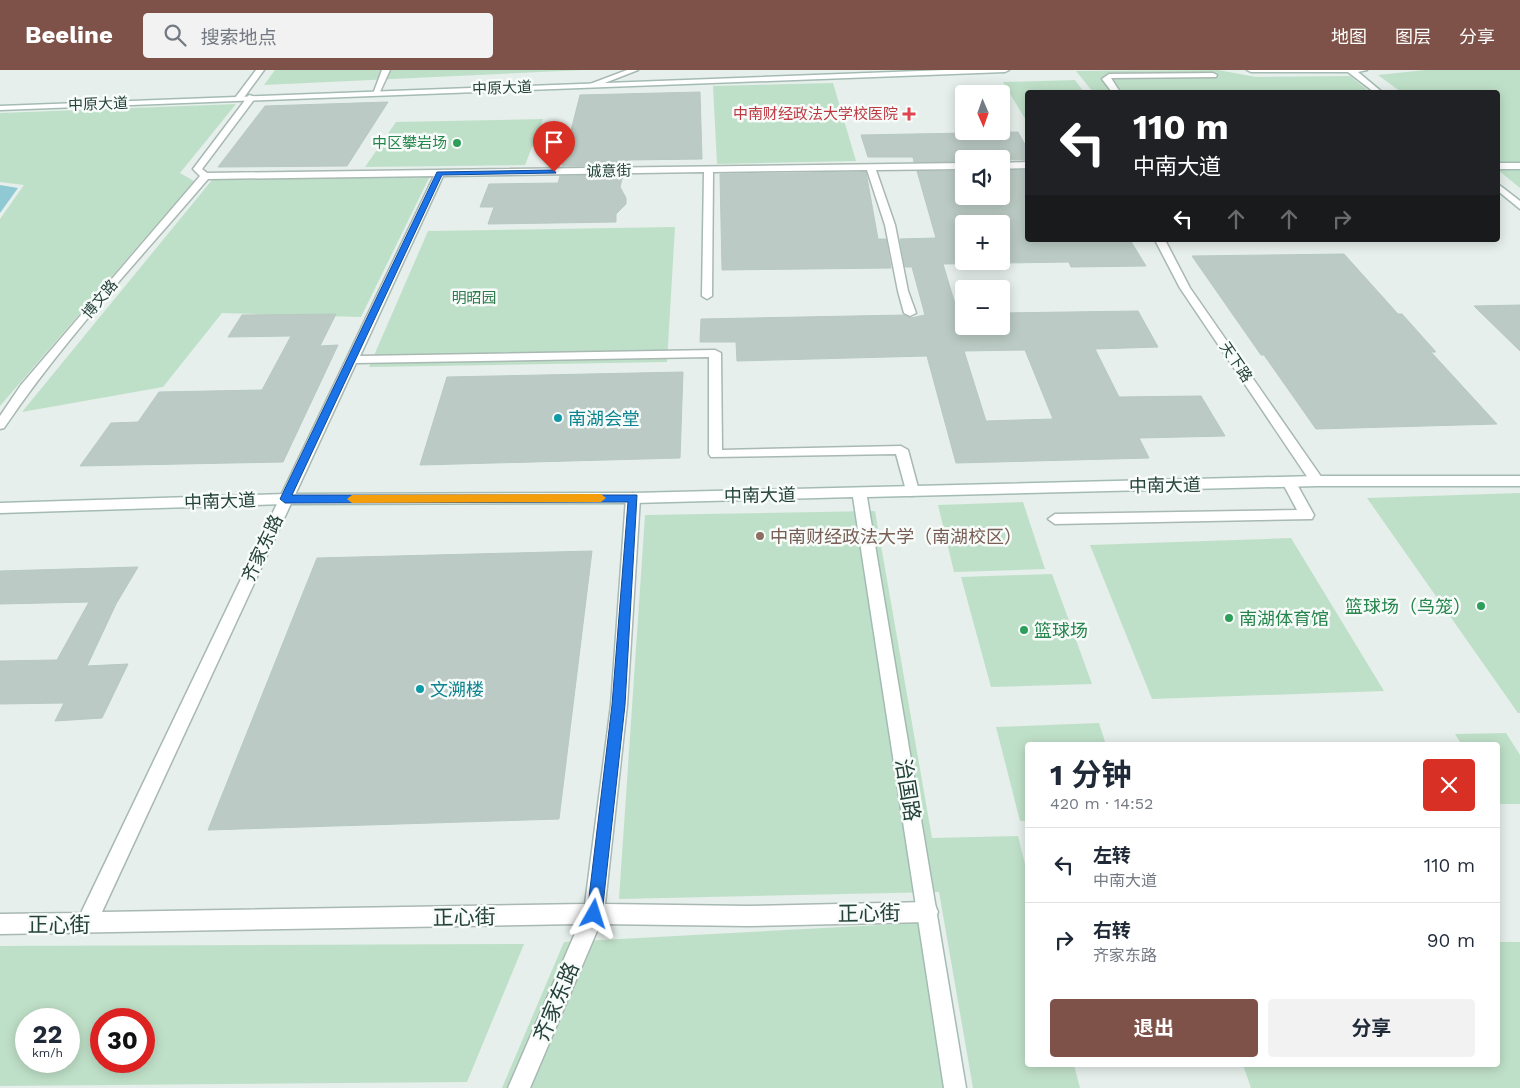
<!DOCTYPE html>
<html lang="zh">
<meta charset="utf-8">
<style>
:root{--surface:#fff;--page:#f2f2f3;--text:#1f2937;--muted:#747a83;--line:#e0e1e3;--accent:#7f5249}
body{margin:0;font-family:"Work Sans","Noto Sans SC",sans-serif;background:var(--page);color:var(--text);height:100vh;display:flex;flex-direction:column;font-size:19px;white-space:nowrap}
*{box-sizing:border-box;margin:0}
p{font-size:16px;color:var(--muted)}
.icon{flex:none;width:28px;height:28px;fill:none;stroke:currentColor;stroke-width:2;stroke-linecap:round;stroke-linejoin:round}
.map{position:relative;flex:1;overflow:hidden}
.sheet{position:absolute;left:1025px;top:672px;width:475px;height:325px;display:flex;flex-direction:column;background:var(--surface);border-radius:5px;box-shadow:0 2px 12px #0003}
.sheet>*{flex:none}
.guide{position:absolute;left:1025px;top:20px;width:475px;height:152px;border-radius:5px;box-shadow:0 2px 12px #0003;background:#202124;color:#fff;overflow:hidden}
.needle{width:32px;rotate:178deg}
.controls{position:absolute;left:955px;top:15px;display:grid;gap:10px}
.controls a{display:grid;place-items:center;width:55px;height:55px;border-radius:5px;background:var(--surface);box-shadow:0 2px 12px #0003;font-size:25px}
.speed{position:absolute;left:15px;top:938px;display:flex;gap:10px;font-size:25px;font-weight:700;text-align:center}
.speed>*{display:grid;place-content:center;width:65px;height:65px;border-radius:50%;background:var(--surface);box-shadow:0 2px 12px #0003;line-height:1}
.speed small{font-size:12px;font-weight:400}
.speed .limit{border:8px solid #d22;background:#fff;color:#111}
.pin{position:absolute;display:grid;place-items:center;width:42px;height:42px;color:#fff;margin:-51px -21px;border-radius:50% 50% 50% 0;rotate:-45deg;box-shadow:0 0 5px #0007}
.pin .icon{rotate:45deg}
.me{position:absolute;width:55px;margin:-28px;rotate:6deg;stroke-linejoin:round;filter:drop-shadow(0 0 4px #0008)}
.turn{display:flex;align-items:center;gap:18px;height:105px;padding:0 25px;font-size:22px}
.turn .icon{width:65px;height:65px;stroke-width:2.5}
.turn b{display:block;font-size:35px;line-height:42px}
.lanes{display:flex;align-items:center;height:48px;padding:0 25px;background:#0003;justify-content:center;gap:25px;direction:ltr}
.lanes .off{opacity:.35}
.round{display:grid;place-items:center;flex:none;width:52px;height:52px;border-radius:5px;background:var(--page)}
.head{display:flex;align-items:center;justify-content:space-between;height:85px;padding:0 25px}
h1{font-size:30px;font-weight:700;line-height:38px}
.primary-button{display:flex;gap:10px;margin-top:auto;padding:10px 25px}
.primary-button a{flex:1;height:58px;border-radius:5px;background:var(--accent);color:#fff;font-size:20px;font-weight:700;line-height:58px;text-align:center}
.primary-button a+a{background:var(--page);color:var(--text)}
ul{padding:0;list-style:none}
li{display:flex;align-items:center;gap:15px;height:75px;padding:0 25px;border-top:1px solid var(--line)}
li div{flex:1}
li b{display:block;font-size:19px}
li em{font-style:normal}
header{display:flex;align-items:center;gap:30px;box-sizing:border-box;height:70px;padding:0 25px;background:var(--accent);color:#fff}
header strong{font-size:24px}
nav{display:flex;gap:28px;margin-inline-start:auto;font-size:18px}
.search{width:350px;height:45px;background:var(--page);display:flex;align-items:center;gap:12px;box-sizing:border-box;padding:0 18px;border-radius:5px;color:var(--muted);font-size:19px}
.map>svg:first-child{display:block}
.green{fill:#bfe0c8;fill-rule:evenodd}
.water{fill:#8ec9d4}
.building{fill:#bbcac4;stroke:#b8c9c2;fill-rule:evenodd}
.lines{fill:none;stroke-linecap:round;stroke-linejoin:round}
.street-casing{stroke:#a8b8b2;stroke-width:3}
.secondary-casing{stroke:#a4bbb3;stroke-width:3}
.street{fill:#fff;fill-rule:evenodd}
.secondary{fill:#fff;fill-rule:evenodd}
.route{fill:#1a73e8;stroke:#114b97}
.slow{fill:#f59e0b}
.health-dot{fill:#e0444e;stroke:#f7fbf9;stroke-width:2}
.leisure-dot{fill:#2e9e5b;stroke:#f7fbf9;stroke-width:2}
.culture-dot{fill:#0f9aa8;stroke:#f7fbf9;stroke-width:2}
.education-dot{fill:#8d6e63;stroke:#f7fbf9;stroke-width:2}
.labels{text-anchor:middle;dominant-baseline:central;stroke-width:5;stroke-linejoin:round;paint-order:stroke}
.far-street-label{font-size:15px;fill:#24423a;stroke:#f7fbf9}
.far-health-label{font-size:15px;fill:#be3a42;stroke:#f7fbf9;text-anchor:end}
.far-leisure-label{font-size:15px;fill:#27864d;stroke:#f7fbf9;text-anchor:end}
.far-park-label{font-size:15px;fill:#2d7a4b;stroke:#f7fbf9}
.culture-label{font-size:18px;fill:#0d838f;stroke:#f7fbf9;text-anchor:start}
.street-label{font-size:18px;fill:#24423a;stroke:#f7fbf9}
.education-label{font-size:18px;fill:#785e54;stroke:#f7fbf9;text-anchor:start}
.leisure-label{font-size:18px;fill:#27864d;stroke:#f7fbf9;text-anchor:start}
.near-street-label{font-size:21px;fill:#24423a;stroke:#f7fbf9}
</style>
<header>
<strong>Beeline</strong>
<div class="search"><svg class="icon" aria-label="search" viewBox="0 0 24 24"><circle cx="10" cy="10" r="6"/><path d="M15 15l6 6"/></svg>搜索地点</div>
<nav><a>地图</a><a>图层</a><a>分享</a></nav>
</header>
<div class="map">
<svg width="1520" height="1018" viewBox="0 0 1520 1018">
<rect width="100%" height="100%" fill="#e6efeb"/>
<!-- green -->
<g class="green">
<path d="M 275,0 L 583,0 L 264,15 Z"/>
<path d="M 1218,0 L 1256,7 L 1350,6 L 1370,22 L 1093,22 L 1076,1 Z"/>
<path d="M 1425,0 L 1520,0 L 1520,92 L 1498,92 L 1498,22 L 1401,22 L 1378,5 Z"/>
<path d="M 1075,10 L 1084,22 L 1028,22 L 1027,52 L 1003,12 Z"/>
<path d="M 833,13 L 856,91 L 717,94 L 713,16 Z"/>
<path d="M 236,34 L 180,103 L 194,111 L 0,336 L 0,149 L 24,115 L 0,112 L 0,43 Z"/>
<path d="M 543,49 L 525,95 L 365,97 L 396,52 Z"/>
<path d="M 1498,97 L 1520,97 L 1520,118 L 1498,100 Z"/>
<path d="M 430,106 L 361,247 L 222,243 L 163,317 L 22,342 L 212,110 Z"/>
<path d="M 675,157 L 667,292 L 369,297 L 428,161 Z"/>
<path d="M 1520,423 L 1520,643 L 1518,643 L 1367,428 Z"/>
<path d="M 1023,432 L 1045,499 L 954,502 L 938,435 Z"/>
<path d="M 875,441 L 932,768 L 1018,766 L 1028,806 L 1028,995 L 1074,995 L 1080,1018 L 973,1018 L 939,822 L 619,829 L 645,445 Z"/>
<path d="M 1291,468 L 1384,621 L 1152,629 L 1090,475 Z"/>
<path d="M 1052,504 L 1092,614 L 991,617 L 961,507 Z"/>
<path d="M 1099,653 L 1106,675 L 1028,675 L 1027,751 L 1020,751 L 996,657 Z"/>
<path d="M 1506,663 L 1520,685 L 1520,734 L 1499,734 L 1498,733 L 1498,675 L 1462,675 L 1455,664 Z"/>
<path d="M 918,853 L 943,1018 L 502,1018 L 564,872 Z"/>
<path d="M 1498,872 L 1520,872 L 1520,1018 L 1251,1018 L 1243,995 L 1498,995 Z"/>
<path d="M 524,874 L 467,1012 L 0,1016 L 0,876 ZM 26,949 L 69,949 L 69,991 L 26,991 ZM 101,949 L 144,949 L 144,991 L 101,991 Z"/>
</g>
<!-- water -->
<path class="water" d="M 0,115 L 18,118 L 0,143 Z"/>
<!-- building -->
<g class="building">
<path d="M 700,22 L 702,89 L 627,90 L 626,96 L 562,96 L 580,25 Z"/>
<path d="M 388,32 L 347,96 L 218,97 L 265,36 Z"/>
<path d="M 1018,62 L 1028,80 L 1028,90 L 964,89 L 964,91 L 914,92 L 913,87 L 868,87 L 861,65 Z"/>
<path d="M 1028,100 L 1028,170 L 1130,170 L 1146,196 L 1071,197 L 1069,192 L 943,194 L 958,244 L 964,244 L 964,256 L 1001,256 L 1001,243 L 1138,241 L 1158,277 L 1095,279 L 1119,327 L 1201,326 L 1225,366 L 1139,368 L 1149,388 L 956,393 L 927,286 L 737,291 L 736,272 L 700,272 L 701,249 L 904,245 L 911,248 L 925,245 L 912,197 L 905,197 L 900,169 L 936,168 L 917,101 L 964,101 L 964,126 L 1001,126 L 1001,101 ZM 964,154 L 1001,154 L 1001,191 L 964,191 ZM 1025,280 L 1053,349 L 986,351 L 964,281 Z"/>
<path d="M 866,102 L 878,169 L 886,169 L 891,198 L 722,200 L 720,104 Z"/>
<path d="M 623,105 L 620,117 L 626,128 L 626,134 L 616,144 L 616,152 L 488,154 L 494,137 L 480,137 L 489,114 L 558,113 L 560,106 Z"/>
<path d="M 1344,184 L 1398,244 L 1402,244 L 1436,282 L 1431,282 L 1497,354 L 1316,359 L 1264,285 L 1261,285 L 1192,186 Z"/>
<path d="M 1520,235 L 1520,281 L 1474,236 Z"/>
<path d="M 336,244 L 320,276 L 338,275 L 283,392 L 80,396 L 111,353 L 138,352 L 159,322 L 262,320 L 291,266 L 228,267 L 242,245 Z"/>
<path d="M 683,302 L 680,388 L 420,395 L 447,307 Z"/>
<path d="M 592,481 L 559,749 L 208,760 L 317,488 Z"/>
<path d="M 138,497 L 116,534 L 87,596 L 128,594 L 102,648 L 55,651 L 64,633 L 0,634 L 0,591 L 57,590 L 89,532 L 0,534 L 0,501 Z"/>
</g>
<g class="lines">
<defs>
<g id="street">
<path d="M 256,0 L 264,0 L 242,30 L 236,30 L 235,28 Z"/>
<path d="M 382,0 L 390,0 L 379,24 L 373,24 Z"/>
<path d="M 627,0 L 638,0 L 597,16 L 590,14 Z"/>
<path d="M 1213,3 L 1217,5 L 1216,7 L 1111,8 L 1120,22 L 1112,22 L 1102,9 L 1109,4 Z"/>
<path d="M 249,25 L 256,27 L 202,99 L 207,103 L 964,93 L 964,99 L 876,100 L 895,155 L 908,221 L 916,243 L 910,246 L 904,243 L 898,221 L 885,155 L 867,100 L 713,102 L 712,226 L 707,229 L 702,226 L 704,102 L 443,106 L 360,286 L 715,280 L 721,283 L 722,380 L 901,376 L 908,380 L 919,421 L 912,426 L 907,424 L 896,384 L 711,387 L 709,384 L 709,287 L 356,293 L 102,842 L 585,834 L 611,635 L 626,428 L 633,423 L 640,428 L 627,635 L 605,834 L 748,836 L 928,832 L 935,835 L 938,842 L 935,849 L 928,852 L 748,856 L 600,854 L 530,1018 L 508,1018 L 579,854 L 0,864 L 0,844 L 81,843 L 434,106 L 208,109 C 139,190 64,269 4,358 L 0,359 L 0,346 L 21,315 L 200,106 L 193,99 Z"/>
<path d="M 1028,92 L 1028,98 L 1001,99 L 1001,93 Z"/>
<path d="M 1155,170 L 1165,170 L 1190,218 L 1322,408 L 1324,411 L 1322,414 L 1312,414 L 1180,218 Z"/>
<path d="M 1289,407 L 1294,409 L 1314,445 L 1312,449 L 1055,454 L 1048,449 L 1055,444 L 1297,440 L 1282,412 Z"/>
</g>
<g id="secondary">
<path d="M 945,0 L 1009,0 L 1005,2 L 0,40 L 0,36 Z"/>
<path d="M 1247,0 L 1367,0 L 1358,2 L 1382,22 L 1374,22 L 1348,2 L 1251,2 Z"/>
<rect x="1498" y="93" width="22" height="6"/>
<path d="M 1498,114 L 1520,131 L 1520,139 L 1498,121 Z"/>
<path d="M 1317,406 L 1520,406 L 1520,416 L 1317,416 L 867,427 L 966,1018 L 944,1018 L 853,427 L 633,433 L 285,434 L 0,443 L 0,433 L 285,424 L 633,423 Z"/>
</g>
</defs>
<!-- street casing -->
<use href="#street" class="street-casing"/>
<!-- secondary casing -->
<use href="#secondary" class="secondary-casing"/>
<!-- street -->
<use href="#street" class="street"/>
<!-- secondary -->
<use href="#secondary" class="secondary"/>
</g>
<!-- route -->
<path class="route" d="M 554,100 L 556,103 L 442,105 L 292,425 L 637,425 L 625,635 L 602,844 L 600,850 L 594,852 L 589,850 L 587,844 L 612,635 L 628,432 L 285,433 L 280,429 L 437,102 Z"/>
<!-- slow -->
<path class="slow" d="M 601,424 L 606,428 L 601,432 L 352,433 L 347,429 L 352,425 Z"/>
<!-- markers -->
<path class="health-dot" d="M906.5 36.5h5v5h5v5h-5v5h-5v-5h-5v-5h5z"/>
<g class="leisure-dot">
<circle cx="457" cy="73" r="5"/>
<circle cx="1481" cy="536" r="5"/>
<circle cx="1229" cy="548" r="5"/>
<circle cx="1024" cy="560" r="5"/>
</g>
<g class="culture-dot">
<circle cx="558" cy="348" r="5"/>
<circle cx="420" cy="619" r="5"/>
</g>
<circle class="education-dot" cx="760" cy="466" r="5"/>
<g class="labels">
<!-- far-street labels -->
<g class="far-street-label">
<text transform="translate(502 18) rotate(-2)">中原大道</text>
<text transform="translate(98 34) rotate(-2)">中原大道</text>
<text transform="translate(609 101) rotate(-1)">诚意街</text>
<text transform="translate(100 229) rotate(-50)">博文路</text>
<text transform="translate(1236 292) rotate(56)">天下路</text>
</g>
<!-- far-health labels -->
<g class="far-health-label">
<text x="898" y="44">中南财经政法大学校医院</text>
</g>
<!-- far-leisure labels -->
<g class="far-leisure-label">
<text x="447" y="73">中区攀岩场</text>
</g>
<!-- far-park labels -->
<g class="far-park-label">
<text x="474" y="228">明昭园</text>
</g>
<!-- culture labels -->
<g class="culture-label">
<text x="568" y="348">南湖会堂</text>
<text x="430" y="619">文溯楼</text>
</g>
<!-- street labels -->
<g class="street-label">
<text transform="translate(1165 415) rotate(-1)">中南大道</text>
<text transform="translate(760 425) rotate(-1)">中南大道</text>
<text transform="translate(220 431) rotate(-2)">中南大道</text>
<text transform="translate(262 478) rotate(-65)">齐家东路</text>
</g>
<!-- education labels -->
<g class="education-label">
<text x="770" y="466">中南财经政法大学（南湖校区）</text>
</g>
<!-- leisure labels -->
<g class="leisure-label">
<text x="1471" y="536" text-anchor="end">篮球场（鸟笼）</text>
<text x="1239" y="548">南湖体育馆</text>
<text x="1034" y="560">篮球场</text>
</g>
<!-- near-street labels -->
<g class="near-street-label">
<text transform="translate(908 720) rotate(81)">治国路</text>
<text transform="translate(869 843) rotate(-1)">正心街</text>
<text transform="translate(464 847) rotate(-1)">正心街</text>
<text x="59" y="854">正心街</text>
<text transform="translate(556 932) rotate(-67)">齐家东路</text>
</g>
</g>
</svg>
<div class="controls">
<a><svg class="needle" viewBox="-14 -14 28 28"><path d="M0-13l5 13h-10z" fill="#e53935"/><path d="M0 13l5-13h-10z" fill="#747a83"/></svg></a>
<a><svg class="icon" aria-label="sound" viewBox="0 0 24 24"><path d="M4 9h4l5-4v14l-5-4H4zM17 9q2 3 0 6"/></svg></a>
<a>+</a>
<a>−</a>
</div>
<div class="speed"><div>22<small>km/h</small></div><div class="limit">30</div></div>
<div class="pin" style="left:554px;top:102px;background:#d93025"><svg class="icon" aria-label="arrive" viewBox="0 0 24 24"><path d="M6 21V4h12l-3 4 3 4H6"/></svg></div>
<svg class="me" style="left:594px;top:844px" viewBox="-20 -20 40 40"><path d="M0-17L14 15 0 8-14 15z" fill="#1a73e8" stroke="#fff" stroke-width="4"/></svg>
<div class="guide">
<div class="turn"><svg class="icon" aria-label="left" viewBox="0 0 24 24"><path d="M17 20v-9H6M10 6l-5 5 5 5"/></svg><div><b>110 m</b>中南大道</div></div>
<div class="lanes"><svg class="icon" aria-label="left" viewBox="0 0 24 24"><path d="M17 20v-9H6M10 6l-5 5 5 5"/></svg><svg class="icon off" aria-label="ahead" viewBox="0 0 24 24"><path d="M12 20V5M6 11l6-6 6 6"/></svg><svg class="icon off" aria-label="ahead" viewBox="0 0 24 24"><path d="M12 20V5M6 11l6-6 6 6"/></svg><svg class="icon off" aria-label="right" viewBox="0 0 24 24"><path d="M7 20v-9h11M14 6l5 5-5 5"/></svg></div>
</div>
<section class="sheet">
<div class="head"><div><h1>1 分钟</h1><p>420 m · 14:52</p></div><a class="round" style="background:#d93025;color:#fff"><svg class="icon" aria-label="close" viewBox="0 0 24 24"><path d="M6 6l12 12M18 6L6 18"/></svg></a></div>
<ul>
<li><svg class="icon" aria-label="left" viewBox="0 0 24 24"><path d="M17 20v-9H6M10 6l-5 5 5 5"/></svg><div><b>左转</b><p>中南大道</p></div><em>110 m</em></li>
<li><svg class="icon" aria-label="right" viewBox="0 0 24 24"><path d="M7 20v-9h11M14 6l5 5-5 5"/></svg><div><b>右转</b><p>齐家东路</p></div><em>90 m</em></li>
</ul>
<div class="primary-button"><a>退出</a><a>分享</a></div>
</section>
</div>
